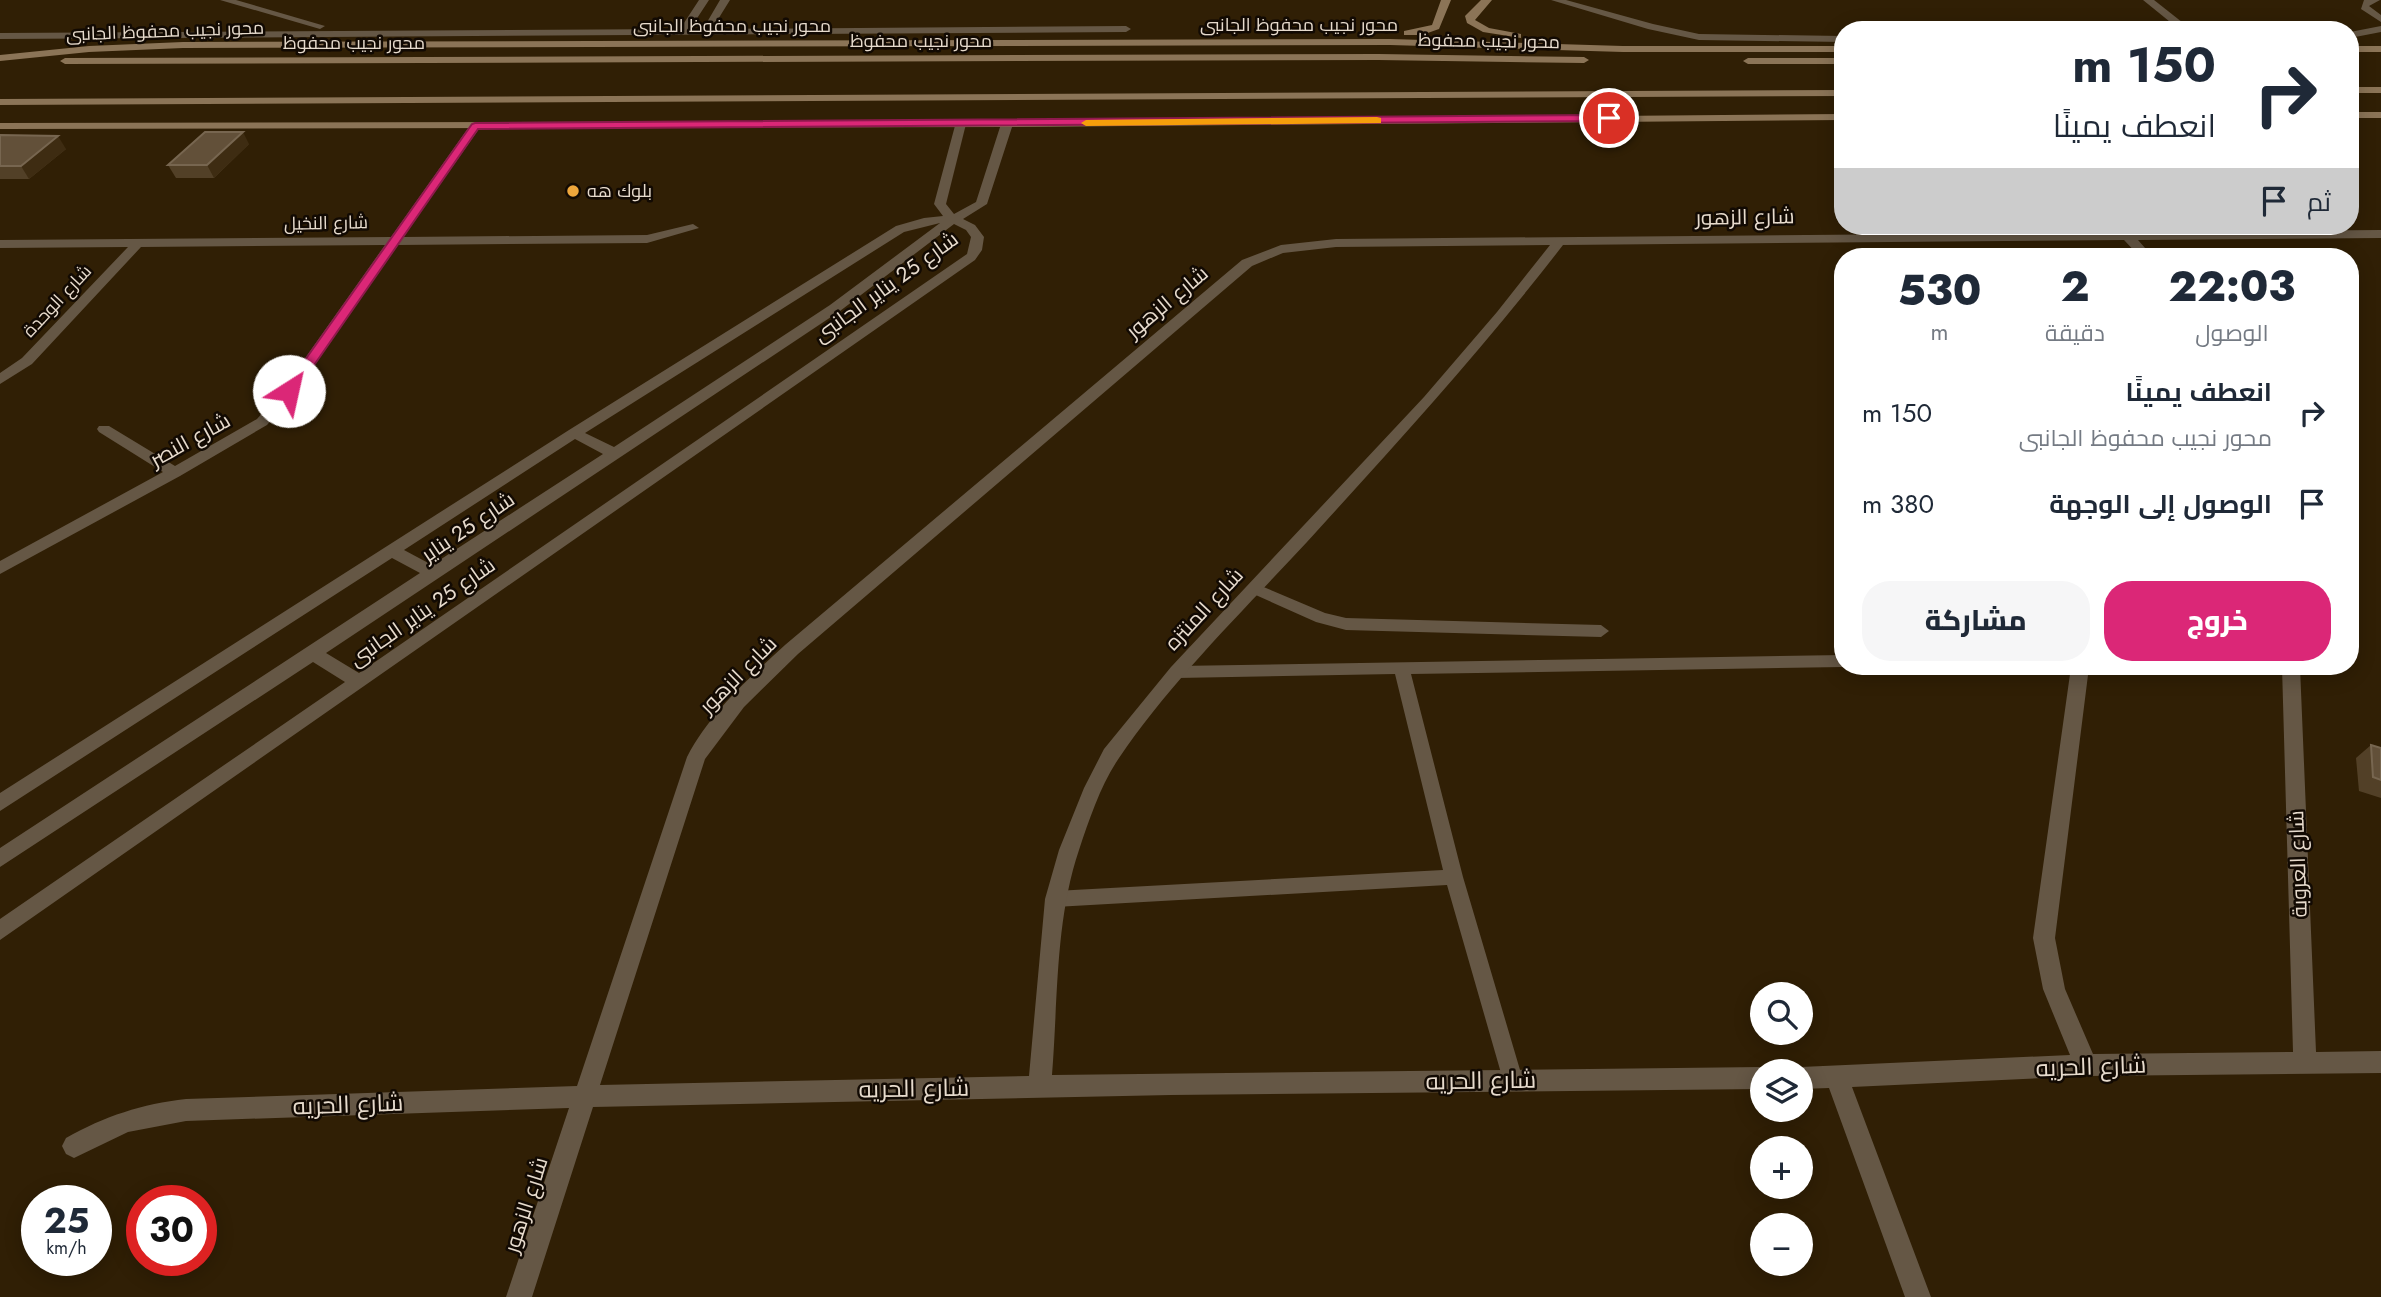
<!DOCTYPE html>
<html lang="ar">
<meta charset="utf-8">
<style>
:root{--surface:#fff;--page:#f6f6f7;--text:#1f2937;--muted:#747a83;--accent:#db2777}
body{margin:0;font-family:Jost,Cairo,sans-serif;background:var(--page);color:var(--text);direction:rtl;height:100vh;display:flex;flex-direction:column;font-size:26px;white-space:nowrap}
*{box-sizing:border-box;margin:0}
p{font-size:23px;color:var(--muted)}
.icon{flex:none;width:38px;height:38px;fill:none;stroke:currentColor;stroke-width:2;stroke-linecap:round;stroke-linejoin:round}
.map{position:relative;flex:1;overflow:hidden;direction:ltr}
.panel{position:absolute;left:1834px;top:248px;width:525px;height:427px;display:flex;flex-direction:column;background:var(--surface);border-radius:28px;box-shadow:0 4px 18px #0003;direction:rtl}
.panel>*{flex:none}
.hud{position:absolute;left:1834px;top:21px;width:525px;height:214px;border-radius:28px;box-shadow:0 4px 18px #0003;direction:rtl;background:#fff;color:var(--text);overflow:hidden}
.tools{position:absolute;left:1750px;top:982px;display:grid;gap:14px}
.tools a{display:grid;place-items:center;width:63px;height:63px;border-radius:50%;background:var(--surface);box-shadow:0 4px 18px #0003;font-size:35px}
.speed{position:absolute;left:21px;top:1185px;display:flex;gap:14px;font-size:35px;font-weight:700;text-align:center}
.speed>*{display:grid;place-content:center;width:91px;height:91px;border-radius:50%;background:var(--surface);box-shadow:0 4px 18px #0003;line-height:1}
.speed small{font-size:18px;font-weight:400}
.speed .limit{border:10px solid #d22;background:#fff;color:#111}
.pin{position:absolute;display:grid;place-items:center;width:60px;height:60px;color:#fff;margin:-30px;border:4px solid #fff;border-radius:50%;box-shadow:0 2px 7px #0007}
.me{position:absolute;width:77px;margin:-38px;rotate:35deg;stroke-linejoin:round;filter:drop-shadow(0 0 5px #0008)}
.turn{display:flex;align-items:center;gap:24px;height:147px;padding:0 28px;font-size:32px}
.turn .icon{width:91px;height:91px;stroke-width:2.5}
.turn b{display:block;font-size:49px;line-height:60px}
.then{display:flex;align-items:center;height:66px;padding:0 28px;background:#0003;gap:14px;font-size:26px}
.eta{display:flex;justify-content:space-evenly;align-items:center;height:119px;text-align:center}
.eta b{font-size:42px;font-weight:800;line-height:49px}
.primary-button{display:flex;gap:14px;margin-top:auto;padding:14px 28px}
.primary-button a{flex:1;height:80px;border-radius:28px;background:var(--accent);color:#fff;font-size:28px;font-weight:800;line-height:80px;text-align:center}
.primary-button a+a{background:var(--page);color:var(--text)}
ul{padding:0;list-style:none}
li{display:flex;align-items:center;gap:21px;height:91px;padding:0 28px}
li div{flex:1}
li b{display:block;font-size:26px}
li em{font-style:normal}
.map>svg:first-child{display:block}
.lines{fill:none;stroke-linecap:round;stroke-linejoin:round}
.lane{fill:#655745;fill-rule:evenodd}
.street{fill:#655745;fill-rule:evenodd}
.secondary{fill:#8b7457;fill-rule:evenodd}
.wall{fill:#524027}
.shaded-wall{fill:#3e2c12}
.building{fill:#625039;stroke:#776650;stroke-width:2}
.route{fill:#db2777;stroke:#8e194d;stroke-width:2}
.slow{fill:#f59e0b}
.poi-dot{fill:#eea73c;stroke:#120a03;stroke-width:2.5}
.labels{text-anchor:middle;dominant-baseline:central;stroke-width:5;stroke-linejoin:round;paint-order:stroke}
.far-street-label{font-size:18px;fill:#e7dbcd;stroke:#120a03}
.far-poi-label{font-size:18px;fill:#e7dbcd;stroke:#120a03;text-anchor:start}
.street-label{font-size:21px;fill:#e7dbcd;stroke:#120a03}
.near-street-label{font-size:24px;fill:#e7dbcd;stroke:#120a03}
</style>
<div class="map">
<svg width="2381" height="1297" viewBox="0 0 2381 1297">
<rect width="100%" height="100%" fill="#301f05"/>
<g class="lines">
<!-- lane -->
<g class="lane">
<path d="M 1254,583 L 1325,613 L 1346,618 L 1601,625 L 1609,631 L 1601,637 L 1346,630 L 1316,622 L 1249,592 L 1246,588 Z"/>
<path d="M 1843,655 L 1843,667 L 1411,674 L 1463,877 L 1523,1080 L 1520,1087 L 1513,1090 L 1506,1087 L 1503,1080 L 1447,885 L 1055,907 L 1048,905 L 1046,899 L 1048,893 L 1055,891 L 1443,870 L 1395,674 L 1177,678 L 1171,676 L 1169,672 L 1171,668 L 1177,666 Z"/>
</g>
<!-- street -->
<g class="street">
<path d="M 220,0 L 236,0 L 325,26 L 320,29 Z"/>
<path d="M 699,0 L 709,0 L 690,29 L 703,29 L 720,0 L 730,0 L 712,29 L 1126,26 L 1131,29 L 1126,32 L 0,39 L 0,33 L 680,29 Z"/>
<path d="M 1551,0 L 1566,0 L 1653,24 L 1699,34 L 1843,36 L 1843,42 L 1699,40 L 1648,29 Z"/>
<path d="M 2143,0 L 2154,0 L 2192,30 L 2180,30 Z"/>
<path d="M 2364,0 L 2380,0 L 2369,6 L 2381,15 L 2381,22 L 2361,9 Z"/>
<path d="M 2381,26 L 2381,32 L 2350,38 L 2350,32 Z"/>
<path d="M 956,122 L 966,124 L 946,204 L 954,214 L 976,202 L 1001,124 L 1007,121 L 1013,124 L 987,204 L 963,219 L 975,225 L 984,237 L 982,250 L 975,260 L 0,940 L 0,919 L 345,682 L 313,662 L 0,867 L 0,848 L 420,573 L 392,558 L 0,811 L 0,793 L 569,430 L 896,226 L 924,218 L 943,216 L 934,204 ZM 940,223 L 830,305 L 614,447 L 585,433 L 904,232 ZM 954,224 L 966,230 L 971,237 L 967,254 L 359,673 L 326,653 L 840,311 ZM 575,439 L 603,454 L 432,565 L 404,550 Z"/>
<path d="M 475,123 L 481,126 L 403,237 L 647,235 L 693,224 L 699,228 L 647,243 L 398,245 L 294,394 L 267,425 L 180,476 L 0,574 L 0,561 L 163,472 L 99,432 L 97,429 L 99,426 L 109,426 L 175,466 L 257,419 L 284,388 L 385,245 L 141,247 L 32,364 L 0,384 L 0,373 L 22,358 L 128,247 L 0,248 L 0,240 L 391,237 L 471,124 Z"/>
<path d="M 2381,230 L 2381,238 L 2138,240 L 2153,257 L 2140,257 L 2124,240 L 1563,245 C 1483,349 1395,445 1307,542 C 1244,610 1171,681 1119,758 C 1101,784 1089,820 1079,850 C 1055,921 1058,1001 1052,1075 L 1762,1067 L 1770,1071 L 1762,1071 L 1762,1089 L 1171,1095 L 593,1107 L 532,1297 L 506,1297 L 569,1108 L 186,1121 L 128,1132 L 74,1158 L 66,1154 L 62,1146 L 66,1138 C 105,1116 142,1104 186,1099 L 577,1086 L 687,757 C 710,713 749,678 785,645 L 1242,260 L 1281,245 L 1336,239 ZM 1550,245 L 1497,312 L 1424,397 L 1171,667 L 1104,749 L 1084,788 L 1059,850 L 1045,899 L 1029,1076 L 600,1085 L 705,759 L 744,707 L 798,654 L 1252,266 L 1283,253 L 1336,247 Z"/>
<path d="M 2071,667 L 2089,667 L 2055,938 L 2065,989 L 2093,1054 L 2293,1052 L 2282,667 L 2300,667 L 2316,1052 L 2381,1051 L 2381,1073 L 2087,1076 L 1852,1087 L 1931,1297 L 1905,1297 L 1829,1088 L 1801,1089 L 1801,1071 L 1793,1071 L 1801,1067 L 2070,1055 L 2043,989 L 2033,938 Z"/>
</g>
<!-- secondary -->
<g class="secondary">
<path d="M 1441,0 L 1451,0 L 1439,29 L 1422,35 L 1404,35 L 1404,31 L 1432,25 Z"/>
<path d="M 1481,0 L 1492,0 L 1475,20 L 1489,28 L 1521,34 L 1521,38 L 1483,32 L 1467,23 L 1465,16 Z"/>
<path d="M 1390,39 L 1623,46 L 1843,46 L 1843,52 L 1623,52 L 1390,45 L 183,48 L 89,52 L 0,61 L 0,55 L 89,46 L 183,42 Z"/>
<rect x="2350" y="46" width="31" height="6"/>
<path d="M 1378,54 L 1584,57 L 1589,60 L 1584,63 L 1378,60 L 65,64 L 60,61 L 65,58 Z"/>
<path d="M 1843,58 L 1843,64 L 1748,64 L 1743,61 L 1748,58 Z"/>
<rect x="2350" y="87" width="31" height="6"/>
<path d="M 1843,90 L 1843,96 L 0,105 L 0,99 Z"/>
<rect x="2350" y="112" width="31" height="6"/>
<path d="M 1843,114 L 1843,120 L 1007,127 L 0,129 L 0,123 L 1007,121 Z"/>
</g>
</g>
<!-- wall -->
<g class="wall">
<path d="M 0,135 L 66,149 L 29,179 L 0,179 Z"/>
<path d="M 249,144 L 214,178 L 176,178 L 168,165 Z"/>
<path d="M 2371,745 L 2381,748 L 2381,798 L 2359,791 L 2356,758 Z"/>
</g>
<!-- shaded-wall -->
<g class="shaded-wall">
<path d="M 243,132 L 249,144 L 214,178 L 207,165 Z"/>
<path d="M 58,136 L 66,149 L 29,179 L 21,166 Z"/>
</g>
<!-- building -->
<g class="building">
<path d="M 205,132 L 243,132 L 207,165 L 168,165 Z"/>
<path d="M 0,135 L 58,136 L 21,166 L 0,166 Z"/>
<path d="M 2371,745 L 2381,748 L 2381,780 L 2373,777 Z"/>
</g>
<!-- route -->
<path class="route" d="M 1609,115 L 1612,116 L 1612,121 L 478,129 L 294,394 L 285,394 L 283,391 L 472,124 L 475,123 Z"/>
<!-- slow -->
<path class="slow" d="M 1377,117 L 1381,118 L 1381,123 L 1086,126 L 1081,123 L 1086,120 Z"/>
<!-- markers -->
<circle class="poi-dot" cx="573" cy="191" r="7"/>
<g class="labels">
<!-- far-street labels -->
<g class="far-street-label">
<text x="1299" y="25">محور نجيب محفوظ الجانبى</text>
<text x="732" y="26">محور نجيب محفوظ الجانبى</text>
<text transform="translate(165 31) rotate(-2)">محور نجيب محفوظ الجانبى</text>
<text x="921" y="41">محور نجيب محفوظ</text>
<text transform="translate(1489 41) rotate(1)">محور نجيب محفوظ</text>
<text x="354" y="43">محور نجيب محفوظ</text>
<text transform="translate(326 223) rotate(-1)">شارع النخيل</text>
<text transform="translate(57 301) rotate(-47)">شارع الوحدة</text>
</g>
<!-- far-poi labels -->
<g class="far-poi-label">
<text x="587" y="191">بلوك هه</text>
</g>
<!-- street labels -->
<g class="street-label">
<text transform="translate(1745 217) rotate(-1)">شارع الزهور</text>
<text transform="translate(886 287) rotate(-36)">شارع 25 يناير الجانبى</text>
<text transform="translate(1167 302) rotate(-40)">شارع الزهور</text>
<text transform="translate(190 440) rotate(-29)">شارع النصر</text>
<text transform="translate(468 527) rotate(-34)">شارع 25 يناير</text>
<text transform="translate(1204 609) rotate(-47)">شارع المنتزه</text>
<text transform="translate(422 612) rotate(-35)">شارع 25 يناير الجانبى</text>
<text transform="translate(738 675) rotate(-45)">شارع الزهور</text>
<text transform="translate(2298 864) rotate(-92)">شارع العروبة</text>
<text transform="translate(526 1205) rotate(-72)">شارع الزهور</text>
</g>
<!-- near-street labels -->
<g class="near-street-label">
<text transform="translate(2091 1066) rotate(-2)">شارع الحريه</text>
<text transform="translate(1481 1080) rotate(-1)">شارع الحريه</text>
<text transform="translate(914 1088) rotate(-1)">شارع الحريه</text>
<text transform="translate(348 1104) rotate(-2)">شارع الحريه</text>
</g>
</g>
</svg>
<div class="tools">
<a><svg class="icon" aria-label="search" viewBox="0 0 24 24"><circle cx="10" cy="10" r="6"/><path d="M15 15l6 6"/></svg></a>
<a><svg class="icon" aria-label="layers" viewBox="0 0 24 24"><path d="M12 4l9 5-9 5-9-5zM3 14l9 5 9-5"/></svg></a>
<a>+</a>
<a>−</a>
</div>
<div class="speed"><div>25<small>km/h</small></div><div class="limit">30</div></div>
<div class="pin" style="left:1609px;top:118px;background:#d93025"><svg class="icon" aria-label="arrive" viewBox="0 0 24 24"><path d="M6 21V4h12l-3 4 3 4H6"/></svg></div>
<svg class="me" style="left:289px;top:391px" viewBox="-20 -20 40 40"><circle r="19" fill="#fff"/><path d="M0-13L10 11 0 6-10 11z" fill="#db2777"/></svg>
<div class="hud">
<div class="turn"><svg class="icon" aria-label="right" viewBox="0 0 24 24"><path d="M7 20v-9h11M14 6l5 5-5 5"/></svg><div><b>150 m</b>انعطف يمينًا</div></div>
<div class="then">ثم<svg class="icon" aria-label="arrive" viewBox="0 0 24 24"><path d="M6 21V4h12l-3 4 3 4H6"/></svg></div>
</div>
<section class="panel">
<div class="eta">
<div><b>22:03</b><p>الوصول</p></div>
<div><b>2</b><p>دقيقة</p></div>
<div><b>530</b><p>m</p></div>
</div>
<ul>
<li><svg class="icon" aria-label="right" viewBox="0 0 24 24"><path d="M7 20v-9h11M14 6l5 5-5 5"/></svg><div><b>انعطف يمينًا</b><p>محور نجيب محفوظ الجانبى</p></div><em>150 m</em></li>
<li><svg class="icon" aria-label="arrive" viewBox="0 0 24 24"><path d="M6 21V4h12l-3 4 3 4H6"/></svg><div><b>الوصول إلى الوجهة</b></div><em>380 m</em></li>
</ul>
<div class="primary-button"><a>خروج</a><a>مشاركة</a></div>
</section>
</div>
